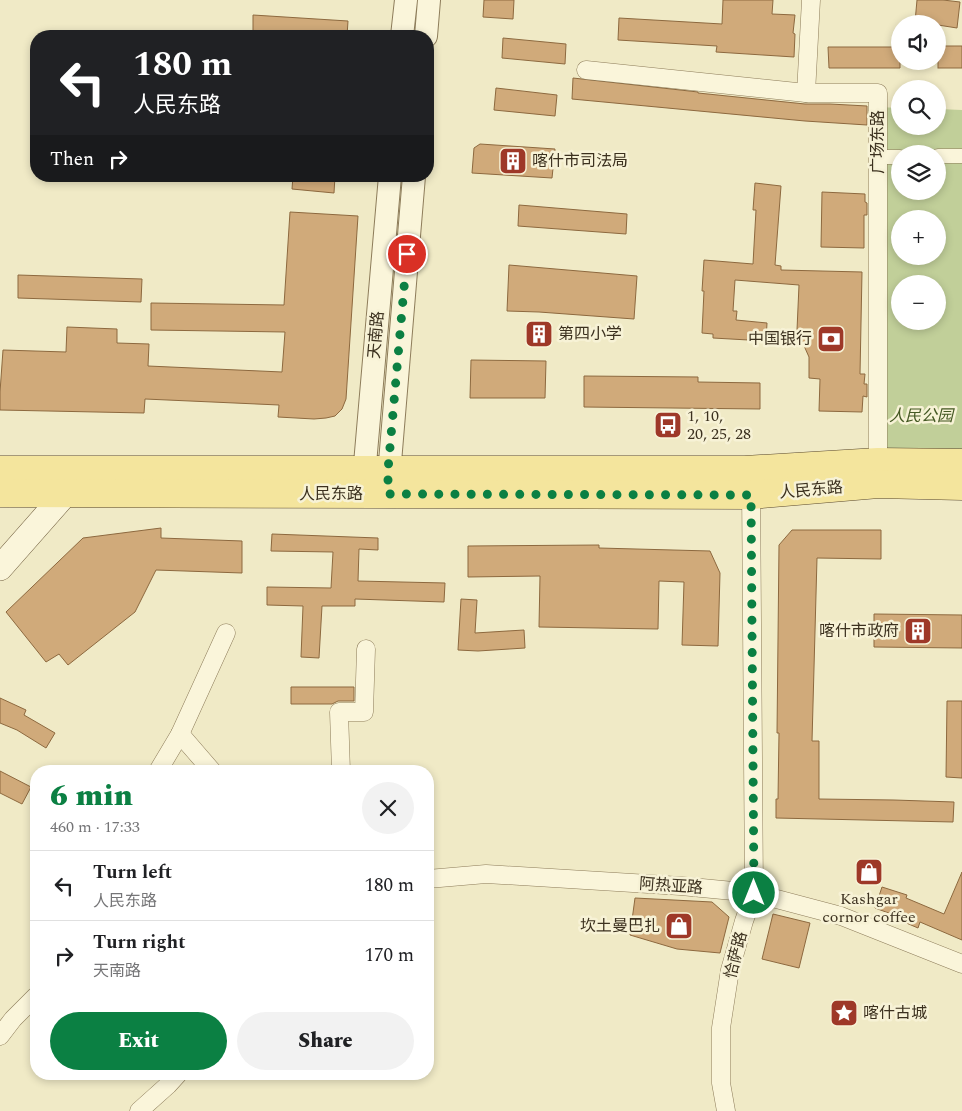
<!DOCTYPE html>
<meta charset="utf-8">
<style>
:root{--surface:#fff;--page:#f2f2f2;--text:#202124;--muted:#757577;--line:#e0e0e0;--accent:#0b8043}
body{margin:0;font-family:Spectral,"Noto Sans SC",serif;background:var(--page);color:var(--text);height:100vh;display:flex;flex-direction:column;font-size:19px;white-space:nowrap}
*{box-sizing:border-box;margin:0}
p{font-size:16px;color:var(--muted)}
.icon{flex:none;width:28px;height:28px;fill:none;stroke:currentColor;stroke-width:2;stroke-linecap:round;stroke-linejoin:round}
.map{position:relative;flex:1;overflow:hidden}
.side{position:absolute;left:30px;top:765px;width:404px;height:315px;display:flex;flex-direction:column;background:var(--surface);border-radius:20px;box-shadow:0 2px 8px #0003}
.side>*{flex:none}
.guide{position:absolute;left:30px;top:30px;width:404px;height:152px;border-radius:20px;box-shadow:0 2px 8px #0003;background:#202124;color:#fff;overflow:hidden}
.tools{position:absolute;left:891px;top:15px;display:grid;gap:10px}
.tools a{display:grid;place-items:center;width:55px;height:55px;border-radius:50%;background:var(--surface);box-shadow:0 2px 8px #0003;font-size:25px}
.pin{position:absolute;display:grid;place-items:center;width:42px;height:42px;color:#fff;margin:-21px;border:2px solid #fff;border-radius:50%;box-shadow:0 1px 5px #0007}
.me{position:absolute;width:55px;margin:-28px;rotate:0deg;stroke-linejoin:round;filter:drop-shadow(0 0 4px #0008)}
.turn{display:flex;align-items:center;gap:18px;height:105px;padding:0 20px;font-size:22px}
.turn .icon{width:65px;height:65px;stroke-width:2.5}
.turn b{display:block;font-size:35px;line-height:42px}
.then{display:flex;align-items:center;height:48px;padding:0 20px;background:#0003;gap:10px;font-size:19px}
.round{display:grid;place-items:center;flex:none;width:52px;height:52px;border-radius:26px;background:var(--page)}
.overview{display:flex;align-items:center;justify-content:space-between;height:85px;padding:0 20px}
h1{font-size:30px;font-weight:800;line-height:38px;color:var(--accent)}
.primary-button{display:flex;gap:10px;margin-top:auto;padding:10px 20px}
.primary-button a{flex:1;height:58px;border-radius:30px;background:var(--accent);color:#fff;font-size:20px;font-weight:800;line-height:58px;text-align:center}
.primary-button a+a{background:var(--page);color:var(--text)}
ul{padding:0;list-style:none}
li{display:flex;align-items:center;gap:15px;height:70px;padding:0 20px;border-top:1px solid var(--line)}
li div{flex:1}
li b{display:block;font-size:19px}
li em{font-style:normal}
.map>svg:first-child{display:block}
.green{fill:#c1cf99;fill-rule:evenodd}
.building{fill:#d0aa7a;stroke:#8d693f}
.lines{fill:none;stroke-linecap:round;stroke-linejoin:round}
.pedestrian-casing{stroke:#8d7c5a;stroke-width:15}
.minor-casing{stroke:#8d7c5a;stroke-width:19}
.tertiary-casing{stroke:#8d7c5a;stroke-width:24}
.secondary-casing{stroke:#6f5d3d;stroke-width:26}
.primary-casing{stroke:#5a492f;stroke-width:29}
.pedestrian{stroke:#faf5da;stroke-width:14}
.minor{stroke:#faf5da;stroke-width:18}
.tertiary{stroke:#faf5da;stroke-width:22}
.secondary{stroke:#faf5da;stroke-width:25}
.primary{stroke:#f4e59d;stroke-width:28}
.route{stroke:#0b8043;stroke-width:9;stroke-dasharray:0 16.2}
.labels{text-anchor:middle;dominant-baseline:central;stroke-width:5;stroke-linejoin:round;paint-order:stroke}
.street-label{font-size:16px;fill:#3c311f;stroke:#f7f2d6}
.poi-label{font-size:16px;fill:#3c311f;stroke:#f7f2d6;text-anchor:start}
.park-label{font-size:16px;font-style:italic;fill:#455924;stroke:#f7f2d6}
</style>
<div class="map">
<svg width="962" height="1111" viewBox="0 0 962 1111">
<rect width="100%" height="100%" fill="#f0eac6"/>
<!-- green -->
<path class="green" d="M 878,107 L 900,108 L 900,126 L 938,126 L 938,109 L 962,110 L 962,463 L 878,462 ZM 900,154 L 938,154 L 938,191 L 900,191 ZM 900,219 L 938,219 L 938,256 L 900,256 ZM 900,284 L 938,284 L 938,321 L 900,321 Z"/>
<!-- building -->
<g class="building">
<path d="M 484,0 L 514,0 L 513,19 L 483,17 Z"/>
<path d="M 723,0 L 773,0 L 772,14 L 795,15 L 793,33 L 795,34 L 794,57 L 716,52 L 717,46 L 618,40 L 619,18 L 722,24 Z"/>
<path d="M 917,0 L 943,0 L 960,2 L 957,28 L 938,25 L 938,24 L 915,22 Z"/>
<path d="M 253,15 L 348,21 L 347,36 L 307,36 L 253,33 Z"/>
<path d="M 503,38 L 566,44 L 565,64 L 502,58 Z"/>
<rect x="938" y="46" width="24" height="22"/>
<path d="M 828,47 L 900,47 L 900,68 L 829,68 Z"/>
<path d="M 573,78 L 698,92 L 698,93 L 805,104 L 830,104 L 867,106 L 867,125 L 805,121 L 572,99 Z"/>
<path d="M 496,88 L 557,95 L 555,116 L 494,110 Z"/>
<path d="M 480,144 L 555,149 L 552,178 L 472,173 L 474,148 Z"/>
<path d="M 293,176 L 335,176 L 334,193 L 292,189 Z"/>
<path d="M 755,183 L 781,186 L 775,265 L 781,266 L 781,270 L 862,272 L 860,374 L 865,374 L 864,384 L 867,384 L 867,397 L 863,396 L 862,412 L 819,411 L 820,379 L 809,378 L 809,357 L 797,330 L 799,285 L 735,280 L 733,311 L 737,311 L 736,320 L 767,323 L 766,341 L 713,338 L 713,334 L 702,333 L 704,291 L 702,291 L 704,260 L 753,264 L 756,210 L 753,210 Z"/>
<path d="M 822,192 L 865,194 L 865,202 L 867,203 L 867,215 L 864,215 L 864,248 L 821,247 Z"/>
<path d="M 519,205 L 627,214 L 626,234 L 518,226 Z"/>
<path d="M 290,212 L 358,216 L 346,399 L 342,409 L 335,416 L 326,418 L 314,419 L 278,417 L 279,405 L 145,399 L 144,413 L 0,410 L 0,392 L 3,350 L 66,352 L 67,327 L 117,329 L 117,343 L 149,344 L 148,366 L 282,372 L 285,332 L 151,330 L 151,303 L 284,305 Z"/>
<path d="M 509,265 L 637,276 L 634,319 L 539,312 L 507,311 Z"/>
<path d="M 18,275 L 142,279 L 141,302 L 18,298 Z"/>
<path d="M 471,360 L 546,361 L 545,398 L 470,398 Z"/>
<path d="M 584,376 L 698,377 L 698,382 L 760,383 L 760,409 L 584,407 Z"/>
<path d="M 161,528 L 161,538 L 242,541 L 242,573 L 156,570 L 135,612 L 68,665 L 59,654 L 46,662 L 6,612 L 83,538 Z"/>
<path d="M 792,530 L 881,530 L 881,559 L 817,558 L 812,741 L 819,741 L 819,799 L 894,800 L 954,802 L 953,822 L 776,818 L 776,799 L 778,799 L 779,733 L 777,733 L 779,545 Z"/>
<path d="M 272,534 L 378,538 L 378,550 L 359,549 L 358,581 L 445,583 L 444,602 L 355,599 L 355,606 L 322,606 L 319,658 L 301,657 L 303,606 L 267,605 L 267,587 L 331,588 L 333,552 L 271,551 Z"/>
<path d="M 599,545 L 599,548 L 710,551 L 720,573 L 718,646 L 682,645 L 684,582 L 659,581 L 658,629 L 539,627 L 540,576 L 468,577 L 468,546 Z"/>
<path d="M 461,599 L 477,600 L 475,633 L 524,630 L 525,648 L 478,651 L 458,650 Z"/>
<path d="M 874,614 L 962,615 L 962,648 L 874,647 Z"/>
<path d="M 291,687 L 354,687 L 354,701 L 338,701 L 332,704 L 291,704 Z"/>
<path d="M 0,698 L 26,710 L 24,715 L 55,733 L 46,748 L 17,730 L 0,723 Z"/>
<path d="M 947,701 L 962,701 L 962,778 L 946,777 Z"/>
<path d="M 0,771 L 31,787 L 22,804 L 0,793 Z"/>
<path d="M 962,872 L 962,940 L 920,922 L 918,928 L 904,922 L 905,919 L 875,908 L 882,887 L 907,895 L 906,898 L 944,914 Z"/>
<path d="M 635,898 L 712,902 L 729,917 L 720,953 L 677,949 L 630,935 Z"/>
<path d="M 773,914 L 810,923 L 799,968 L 762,959 Z"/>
</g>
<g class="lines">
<defs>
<g id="pedestrian">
<path d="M 938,156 L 962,156"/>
<path d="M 878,157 L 900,157"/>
</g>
<g id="minor">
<path d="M 586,70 L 806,93 L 878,93 L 878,471"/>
<path d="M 806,93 L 811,0"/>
<path d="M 180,734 L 212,771"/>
<path d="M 158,771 L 180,734 L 226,633"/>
<path d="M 341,771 L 339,712 L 364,712 L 366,649"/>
<path d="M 428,879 L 486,874 L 681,886 L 754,893 L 841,916 L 962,964"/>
<path d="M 0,1036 L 13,1019 L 36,996"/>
<path d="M 139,1111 L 168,1085 L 178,1074"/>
<path d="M 726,1111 L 721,1083 L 721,1028 L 730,970 L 744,921 L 754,893 L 751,486"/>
</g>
<g id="tertiary">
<path d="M 402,36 L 406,0"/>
<path d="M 426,36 L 429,0"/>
<path d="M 388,486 L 414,176"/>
<path d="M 363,487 L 390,176"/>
</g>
<path id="secondary" d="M 0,568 L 66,493"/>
<g id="primary">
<path d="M 0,470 L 745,470 L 878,462 L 962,463"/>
<path d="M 0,493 L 751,495 L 878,484 L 962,486"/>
</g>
</defs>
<!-- pedestrian casing -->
<use href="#pedestrian" class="pedestrian-casing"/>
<!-- minor casing -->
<use href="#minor" class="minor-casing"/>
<!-- tertiary casing -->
<use href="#tertiary" class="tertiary-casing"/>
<!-- secondary casing -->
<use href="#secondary" class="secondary-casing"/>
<!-- primary casing -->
<use href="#primary" class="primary-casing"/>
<!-- pedestrian -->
<use href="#pedestrian" class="pedestrian"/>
<!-- minor -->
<use href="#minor" class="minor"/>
<!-- tertiary -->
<use href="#tertiary" class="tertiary"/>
<!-- secondary -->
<use href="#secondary" class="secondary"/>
<!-- primary -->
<use href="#primary" class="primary"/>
</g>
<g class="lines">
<!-- route -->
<path class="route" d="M 407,254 L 388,470 L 388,494 L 751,495 L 754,893"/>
</g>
<!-- icons -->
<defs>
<symbol id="building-square" viewBox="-11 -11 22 22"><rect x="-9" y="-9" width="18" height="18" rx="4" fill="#9e3828" stroke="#f7f2d6"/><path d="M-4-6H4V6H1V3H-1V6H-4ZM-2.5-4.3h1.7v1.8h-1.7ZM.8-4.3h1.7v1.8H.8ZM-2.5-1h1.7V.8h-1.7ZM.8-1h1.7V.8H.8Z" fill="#fff"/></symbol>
<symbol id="bank-square" viewBox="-11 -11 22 22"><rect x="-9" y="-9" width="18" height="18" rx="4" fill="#9e3828" stroke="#f7f2d6"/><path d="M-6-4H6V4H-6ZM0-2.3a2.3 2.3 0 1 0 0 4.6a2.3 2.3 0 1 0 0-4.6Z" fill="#fff"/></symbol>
<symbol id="bus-square" viewBox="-11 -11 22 22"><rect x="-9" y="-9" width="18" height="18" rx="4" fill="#9e3828" stroke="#f7f2d6"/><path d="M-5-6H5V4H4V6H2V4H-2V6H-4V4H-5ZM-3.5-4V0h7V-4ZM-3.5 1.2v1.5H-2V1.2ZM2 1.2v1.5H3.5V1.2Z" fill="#fff"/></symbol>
<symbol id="shop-square" viewBox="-11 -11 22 22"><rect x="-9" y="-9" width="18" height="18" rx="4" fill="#9e3828" stroke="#f7f2d6"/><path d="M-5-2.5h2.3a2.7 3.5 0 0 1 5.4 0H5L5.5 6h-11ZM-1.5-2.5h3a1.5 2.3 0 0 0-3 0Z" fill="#fff"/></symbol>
<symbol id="sight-square" viewBox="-11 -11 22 22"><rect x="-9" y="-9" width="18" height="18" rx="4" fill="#9e3828" stroke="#f7f2d6"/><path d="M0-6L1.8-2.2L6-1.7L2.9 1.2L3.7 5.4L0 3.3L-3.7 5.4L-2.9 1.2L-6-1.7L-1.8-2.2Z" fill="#fff"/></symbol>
</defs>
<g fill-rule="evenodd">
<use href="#building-square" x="497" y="145" width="32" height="32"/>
<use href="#building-square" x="523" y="318" width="32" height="32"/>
<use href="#bank-square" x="815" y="323" width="32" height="32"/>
<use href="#bus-square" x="652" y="409" width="32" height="32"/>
<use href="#building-square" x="902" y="615" width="32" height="32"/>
<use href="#shop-square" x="853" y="856" width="32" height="32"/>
<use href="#shop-square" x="663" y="910" width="32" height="32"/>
<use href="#sight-square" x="828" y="997" width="32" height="32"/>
</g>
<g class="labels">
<!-- street labels -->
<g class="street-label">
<text transform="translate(878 142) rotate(-90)">广场东路</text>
<text transform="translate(376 335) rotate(-85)">天南路</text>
<text transform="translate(811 490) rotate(-5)">人民东路</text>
<text x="331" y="494">人民东路</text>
<text transform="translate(671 886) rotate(4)">阿热亚路</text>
<text transform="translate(736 955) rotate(-76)">恰萨路</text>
</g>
<!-- poi labels -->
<g class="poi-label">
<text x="532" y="161">喀什市司法局</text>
<text x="558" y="334">第四小学</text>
<text x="812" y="339" text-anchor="end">中国银行</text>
<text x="687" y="416">1, 10,<tspan x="687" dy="18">20, 25, 28</tspan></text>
<text x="899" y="631" text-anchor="end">喀什市政府</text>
<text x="869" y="899" text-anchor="middle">Kashgar<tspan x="869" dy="18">cornor coffee</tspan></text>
<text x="660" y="926" text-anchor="end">坎土曼巴扎</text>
<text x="863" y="1013">喀什古城</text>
</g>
<!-- park labels -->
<g class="park-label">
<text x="921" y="416">人民公园</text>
</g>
</g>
</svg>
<div class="tools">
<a><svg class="icon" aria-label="sound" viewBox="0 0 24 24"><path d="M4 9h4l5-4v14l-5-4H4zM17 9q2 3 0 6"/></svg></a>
<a><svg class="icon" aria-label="search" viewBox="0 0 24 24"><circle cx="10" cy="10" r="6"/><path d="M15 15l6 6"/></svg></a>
<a><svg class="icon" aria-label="layers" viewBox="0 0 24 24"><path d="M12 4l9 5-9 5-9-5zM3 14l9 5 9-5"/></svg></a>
<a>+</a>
<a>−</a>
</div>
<div class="pin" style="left:407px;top:254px;background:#d93025"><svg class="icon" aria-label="arrive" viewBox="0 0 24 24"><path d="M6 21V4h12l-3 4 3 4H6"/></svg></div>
<svg class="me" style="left:754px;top:893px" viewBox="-20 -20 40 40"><circle r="17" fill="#0b8043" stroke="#fff" stroke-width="3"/><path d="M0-11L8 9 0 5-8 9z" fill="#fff"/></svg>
<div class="guide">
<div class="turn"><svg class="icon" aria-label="left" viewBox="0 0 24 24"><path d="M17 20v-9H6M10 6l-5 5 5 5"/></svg><div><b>180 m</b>人民东路</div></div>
<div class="then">Then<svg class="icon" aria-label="right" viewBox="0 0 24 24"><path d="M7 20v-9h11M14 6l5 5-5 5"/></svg></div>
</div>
<section class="side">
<div class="overview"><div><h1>6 min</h1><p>460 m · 17:33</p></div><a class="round"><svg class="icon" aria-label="close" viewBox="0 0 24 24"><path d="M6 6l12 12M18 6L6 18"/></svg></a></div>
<ul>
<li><svg class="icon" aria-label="left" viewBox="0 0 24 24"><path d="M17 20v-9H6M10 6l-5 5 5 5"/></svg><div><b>Turn left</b><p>人民东路</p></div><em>180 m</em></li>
<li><svg class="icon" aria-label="right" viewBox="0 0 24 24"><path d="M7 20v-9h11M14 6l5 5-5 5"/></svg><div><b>Turn right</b><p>天南路</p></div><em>170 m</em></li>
</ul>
<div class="primary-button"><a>Exit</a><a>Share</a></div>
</section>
</div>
